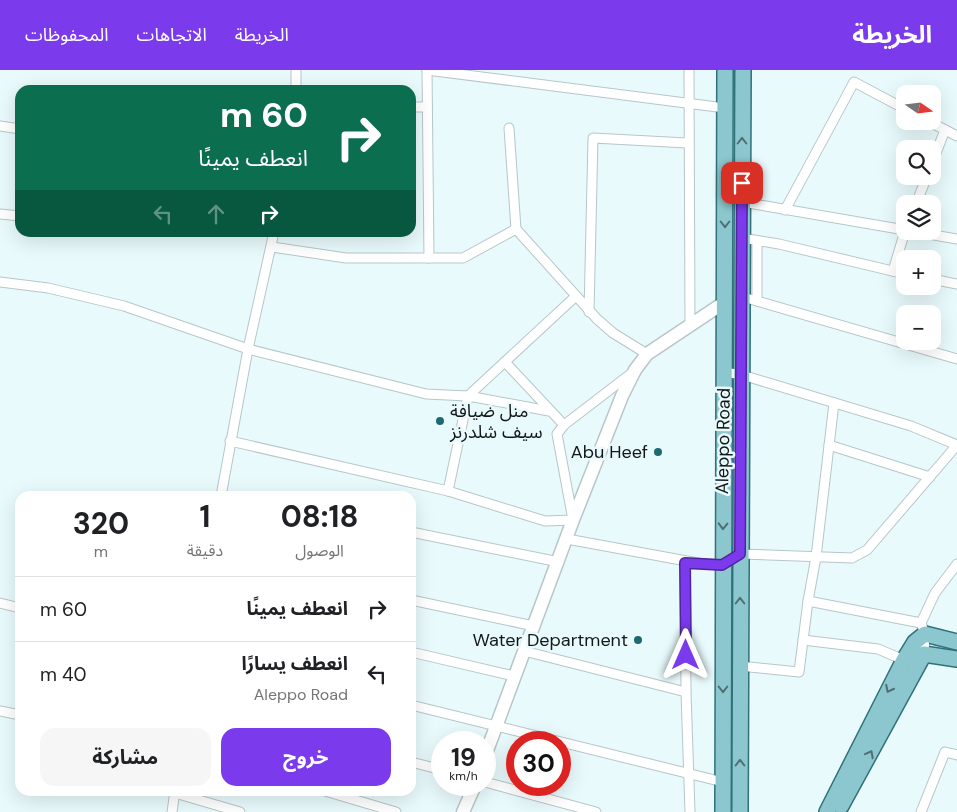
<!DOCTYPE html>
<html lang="ar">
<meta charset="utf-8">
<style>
:root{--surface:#fff;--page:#f6f6f6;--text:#202124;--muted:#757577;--line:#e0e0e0;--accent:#7c3aed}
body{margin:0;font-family:"DM Sans","Noto Sans Arabic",sans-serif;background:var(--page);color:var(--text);direction:rtl;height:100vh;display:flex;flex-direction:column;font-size:19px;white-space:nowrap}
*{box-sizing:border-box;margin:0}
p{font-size:16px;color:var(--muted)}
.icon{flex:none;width:28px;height:28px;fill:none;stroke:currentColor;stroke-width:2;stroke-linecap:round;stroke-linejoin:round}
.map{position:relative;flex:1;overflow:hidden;direction:ltr}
.sheet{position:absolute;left:15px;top:421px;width:401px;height:305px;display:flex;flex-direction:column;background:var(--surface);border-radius:15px;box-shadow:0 5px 20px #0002;direction:rtl}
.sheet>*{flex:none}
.guide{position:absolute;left:15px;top:15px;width:401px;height:152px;border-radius:15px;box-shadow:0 5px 20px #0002;direction:rtl;background:#0b6e4f;color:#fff;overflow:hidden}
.needle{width:32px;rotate:104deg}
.buttons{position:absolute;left:896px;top:15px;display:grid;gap:10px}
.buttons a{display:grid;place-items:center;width:45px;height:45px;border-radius:10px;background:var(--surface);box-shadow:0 5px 20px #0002;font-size:25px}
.speed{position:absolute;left:431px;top:661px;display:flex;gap:10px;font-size:25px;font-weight:700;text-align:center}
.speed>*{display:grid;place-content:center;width:65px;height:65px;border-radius:50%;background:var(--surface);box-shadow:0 5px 20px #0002;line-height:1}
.speed small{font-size:12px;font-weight:400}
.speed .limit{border:8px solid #d22;background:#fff;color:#111}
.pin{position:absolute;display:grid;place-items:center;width:42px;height:42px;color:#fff;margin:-21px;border-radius:10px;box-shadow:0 2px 8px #0006}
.me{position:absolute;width:55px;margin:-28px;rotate:0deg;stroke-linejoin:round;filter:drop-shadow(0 0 4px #0008)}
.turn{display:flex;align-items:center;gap:18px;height:105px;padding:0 25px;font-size:22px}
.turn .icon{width:65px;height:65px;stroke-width:2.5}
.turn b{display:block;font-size:35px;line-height:42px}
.lanes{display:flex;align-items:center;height:48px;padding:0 25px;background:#0003;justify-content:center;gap:25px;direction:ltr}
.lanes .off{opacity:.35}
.eta{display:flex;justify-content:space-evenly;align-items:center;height:85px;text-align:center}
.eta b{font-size:30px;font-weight:700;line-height:35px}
.primary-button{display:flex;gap:10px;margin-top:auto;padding:10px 25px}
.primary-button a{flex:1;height:58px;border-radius:15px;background:var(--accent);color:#fff;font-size:20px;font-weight:700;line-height:58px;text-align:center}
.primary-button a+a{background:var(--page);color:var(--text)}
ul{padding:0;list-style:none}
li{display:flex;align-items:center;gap:15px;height:65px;padding:0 25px;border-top:1px solid var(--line)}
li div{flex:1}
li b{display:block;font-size:19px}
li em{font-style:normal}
header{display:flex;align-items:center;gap:30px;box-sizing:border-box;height:70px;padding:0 25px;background:var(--accent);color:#fff}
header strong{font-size:24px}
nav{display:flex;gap:28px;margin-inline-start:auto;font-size:18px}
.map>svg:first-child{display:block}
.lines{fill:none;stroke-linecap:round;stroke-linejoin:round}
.street-casing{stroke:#b7c6c9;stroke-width:11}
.secondary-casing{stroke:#b7c6c9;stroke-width:15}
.primary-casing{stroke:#30717a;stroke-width:18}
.street{stroke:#fff;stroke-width:9}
.secondary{stroke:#fff;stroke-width:12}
.primary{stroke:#8cc7cf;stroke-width:15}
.oneway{stroke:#4f6f74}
.route-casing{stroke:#51269a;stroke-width:12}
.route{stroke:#7c3aed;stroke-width:9}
.poi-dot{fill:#1f6973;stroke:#e9fafc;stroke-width:2}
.labels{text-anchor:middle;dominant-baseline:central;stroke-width:5;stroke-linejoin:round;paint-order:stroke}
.poi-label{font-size:18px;fill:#121718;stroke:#e9fafc;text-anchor:end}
.street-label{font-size:18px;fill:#121718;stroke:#e9fafc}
</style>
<header>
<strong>الخريطة</strong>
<nav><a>الخريطة</a><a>الاتجاهات</a><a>المحفوظات</a></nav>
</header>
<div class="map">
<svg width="957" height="742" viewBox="0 0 957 742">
<rect width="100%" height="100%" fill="#e9fafc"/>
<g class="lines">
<defs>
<g id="street">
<path d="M 427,0 L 725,38"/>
<path d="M 427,0 L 429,188"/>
<path d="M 689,0 L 690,257"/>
<path d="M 296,20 L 296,0"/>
<path d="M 411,37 L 427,37"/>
<path d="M 928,51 L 957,66"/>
<path d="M 0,56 L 20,59"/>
<path d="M 509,58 L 516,159"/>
<path d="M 932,93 L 945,60"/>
<path d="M 742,132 L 905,160"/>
<path d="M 916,134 L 927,106"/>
<path d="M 785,140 L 854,12 L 905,39"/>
<path d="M 0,144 L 20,146"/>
<path d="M 911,161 L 957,169"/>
<path d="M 742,168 L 779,174 L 905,204"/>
<path d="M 272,177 L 346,188 L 463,188 L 516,159 L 597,249 L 613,263 L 647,284"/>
<path d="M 893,201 L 905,161"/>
<path d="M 932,209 L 957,214"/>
<path d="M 0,212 L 48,218 L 124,236 L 248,279 L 426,324 L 468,326 L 576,226"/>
<path d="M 743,227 L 957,289"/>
<path d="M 757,231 L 757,171"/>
<path d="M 589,242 L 593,68 L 687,73"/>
<path d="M 505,292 L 564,355"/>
<path d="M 724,302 L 742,305 L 911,356 L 957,375"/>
<path d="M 230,371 L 448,421 L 545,451 L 573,450 L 557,364 L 564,355 L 633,302"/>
<path d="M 829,375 L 930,407"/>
<path d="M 448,421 L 468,326 L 549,341"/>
<path d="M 221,426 L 248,279 L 274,162"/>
<path d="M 411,462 L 559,492"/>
<path d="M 567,469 L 703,494 L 723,495 L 740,484 L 852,488 L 867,480 L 957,375"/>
<path d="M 685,493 L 686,622 L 690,742"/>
<path d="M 411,530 L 534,556"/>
<path d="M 808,531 L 921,553"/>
<path d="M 0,533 L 20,538"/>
<path d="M 803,570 L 878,579 L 904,590"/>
<path d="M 524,581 L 686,622"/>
<path d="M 411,582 L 514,606"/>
<path d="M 924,584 L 925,564 L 921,553 L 935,523 L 957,494"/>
<path d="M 740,596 L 799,602 L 808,531 L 816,487 L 834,333"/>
<path d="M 411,635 L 723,712"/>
<path d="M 0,641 L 20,645"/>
<path d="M 411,692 L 442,700"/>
<path d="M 485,712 L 596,742"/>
<path d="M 325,721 L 396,742"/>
<path d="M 175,723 L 240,742"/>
<path d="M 172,742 L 175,721"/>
<path d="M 921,742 L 945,682 L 957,685"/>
</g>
<g id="secondary">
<path d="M 485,686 L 573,450 L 622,326 L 635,300 L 647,284 L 725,232"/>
<path d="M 463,742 L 475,715"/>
</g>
<g id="primary">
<path d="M 841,736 L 924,584 L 957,589"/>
<path d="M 723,742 L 725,0"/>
<path d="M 740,742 L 743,0"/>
<path d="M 827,742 L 904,590 L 915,572 L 925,564 L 957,572"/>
</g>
</defs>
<!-- street casing -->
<use href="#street" class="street-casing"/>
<!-- secondary casing -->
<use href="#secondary" class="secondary-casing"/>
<!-- primary casing -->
<use href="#primary" class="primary-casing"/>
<!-- street -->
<use href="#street" class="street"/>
<!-- secondary -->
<use href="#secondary" class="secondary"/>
<!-- primary -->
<use href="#primary" class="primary"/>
</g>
<!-- one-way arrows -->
<defs><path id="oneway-chevron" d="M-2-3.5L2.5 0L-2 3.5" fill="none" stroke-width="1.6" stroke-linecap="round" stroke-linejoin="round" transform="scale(1.25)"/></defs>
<g class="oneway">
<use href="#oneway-chevron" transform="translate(742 71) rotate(-90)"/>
<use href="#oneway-chevron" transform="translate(725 154) rotate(90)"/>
<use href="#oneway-chevron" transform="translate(723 456) rotate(91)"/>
<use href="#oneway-chevron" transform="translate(740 531) rotate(-90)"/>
<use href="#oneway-chevron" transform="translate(723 619) rotate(90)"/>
<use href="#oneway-chevron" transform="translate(889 619) rotate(117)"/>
<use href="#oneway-chevron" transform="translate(870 684) rotate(-62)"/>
<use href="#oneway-chevron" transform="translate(740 693) rotate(-90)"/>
</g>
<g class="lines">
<defs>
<path id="route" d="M 686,585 L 685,493 L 722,495 L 740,484 L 742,113"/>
</defs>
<!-- route casing -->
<use href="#route" class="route-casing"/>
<!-- route -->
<use href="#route" class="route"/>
</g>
<!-- markers -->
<g class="poi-dot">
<circle cx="440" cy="351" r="5"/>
<circle cx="658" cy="382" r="5"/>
<circle cx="638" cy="570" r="5"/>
</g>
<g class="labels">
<!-- poi labels -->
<g class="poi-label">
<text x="450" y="341" text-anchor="start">منل ضيافة<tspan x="450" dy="21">سيف شلدرنز</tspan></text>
<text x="648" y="382">Abu Heef</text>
<text x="628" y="570">Water Department</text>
</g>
<!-- street labels -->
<g class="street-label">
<text transform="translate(723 371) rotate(-89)">Aleppo Road</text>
</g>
</g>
</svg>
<div class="buttons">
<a><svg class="needle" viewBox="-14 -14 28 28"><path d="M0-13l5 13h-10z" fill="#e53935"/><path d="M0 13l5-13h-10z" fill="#757577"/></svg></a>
<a><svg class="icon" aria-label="search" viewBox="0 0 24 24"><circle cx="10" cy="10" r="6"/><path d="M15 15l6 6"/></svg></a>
<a><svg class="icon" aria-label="layers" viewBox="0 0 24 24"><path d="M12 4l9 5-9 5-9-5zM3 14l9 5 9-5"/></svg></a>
<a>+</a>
<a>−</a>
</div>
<div class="speed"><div>19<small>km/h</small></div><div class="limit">30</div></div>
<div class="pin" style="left:742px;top:113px;background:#d93025"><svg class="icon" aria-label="arrive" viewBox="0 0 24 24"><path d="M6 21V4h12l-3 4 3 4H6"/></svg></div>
<svg class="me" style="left:686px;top:585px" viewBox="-20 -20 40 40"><path d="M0-17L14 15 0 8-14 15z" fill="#7c3aed" stroke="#fff" stroke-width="4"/></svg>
<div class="guide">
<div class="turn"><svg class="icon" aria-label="right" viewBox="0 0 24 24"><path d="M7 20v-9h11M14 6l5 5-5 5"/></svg><div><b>60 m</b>انعطف يمينًا</div></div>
<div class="lanes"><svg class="icon off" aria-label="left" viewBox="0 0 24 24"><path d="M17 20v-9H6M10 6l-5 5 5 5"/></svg><svg class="icon off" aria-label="ahead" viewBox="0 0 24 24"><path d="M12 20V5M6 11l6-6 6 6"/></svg><svg class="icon" aria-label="right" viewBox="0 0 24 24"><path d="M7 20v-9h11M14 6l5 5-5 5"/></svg></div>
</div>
<section class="sheet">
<div class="eta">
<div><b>08:18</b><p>الوصول</p></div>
<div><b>1</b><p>دقيقة</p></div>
<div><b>320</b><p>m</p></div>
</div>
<ul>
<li><svg class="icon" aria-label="right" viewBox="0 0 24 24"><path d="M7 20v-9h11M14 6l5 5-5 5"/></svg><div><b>انعطف يمينًا</b></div><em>60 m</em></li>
<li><svg class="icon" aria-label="left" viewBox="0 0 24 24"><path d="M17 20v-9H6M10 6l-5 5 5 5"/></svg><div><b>انعطف يسارًا</b><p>Aleppo Road</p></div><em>40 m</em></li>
</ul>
<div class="primary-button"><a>خروج</a><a>مشاركة</a></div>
</section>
</div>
